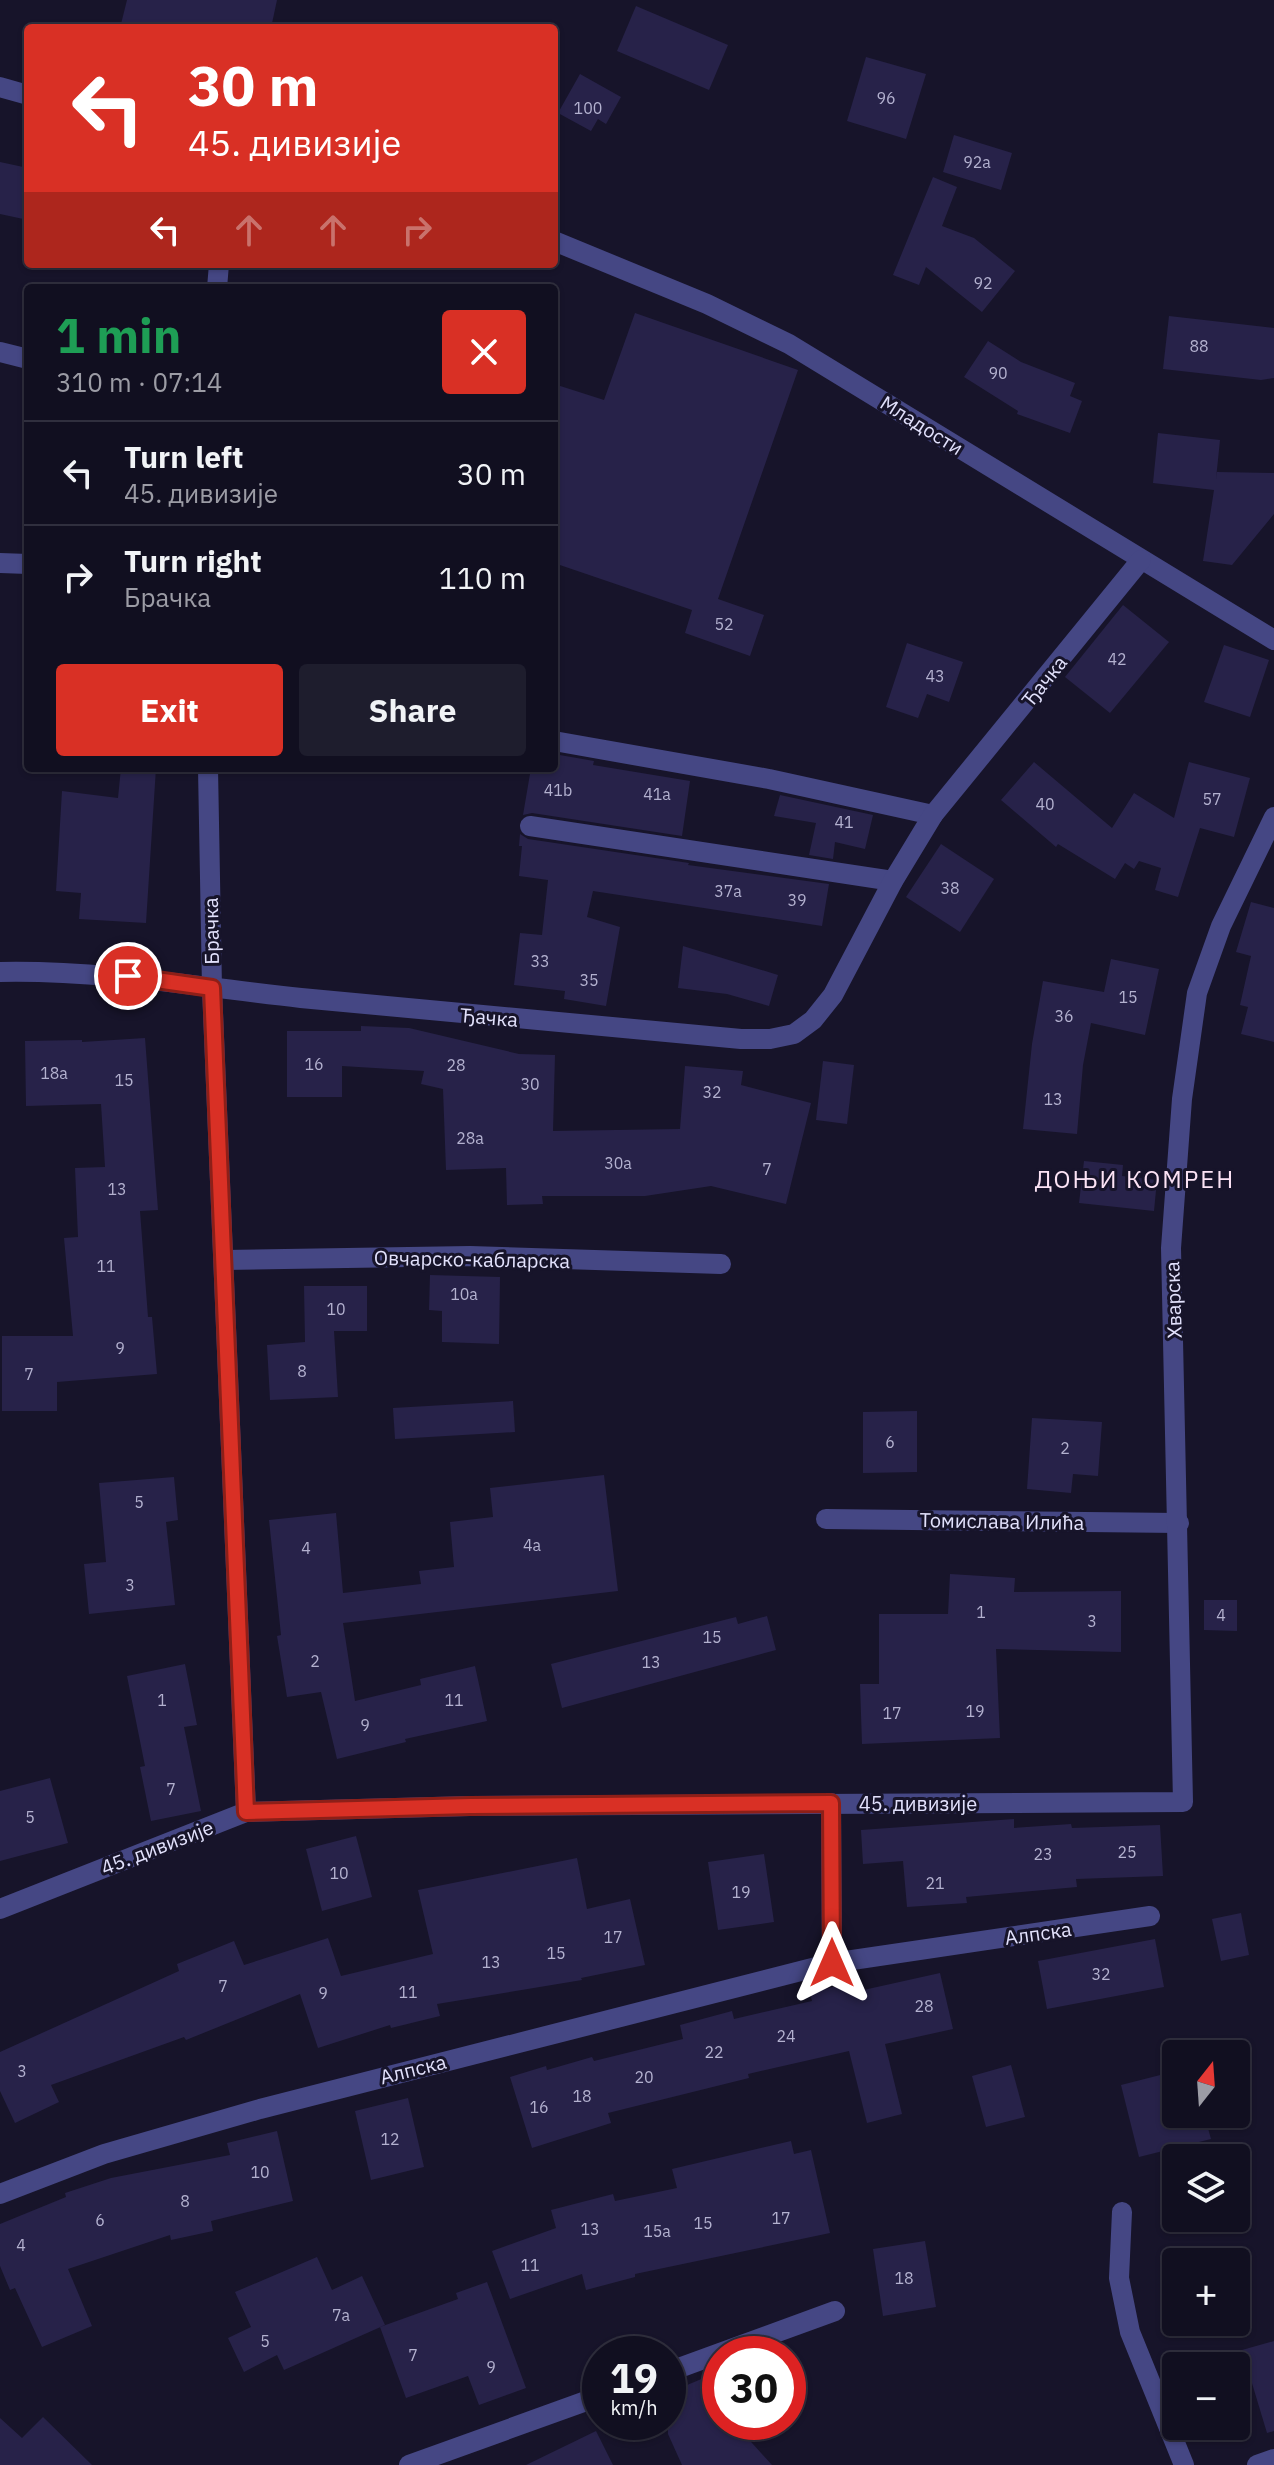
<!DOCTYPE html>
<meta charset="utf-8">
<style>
:root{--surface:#110f20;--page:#1e1d2d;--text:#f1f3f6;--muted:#9c9ca5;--line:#302f3e;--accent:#d93025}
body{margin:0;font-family:"IBM Plex Sans",sans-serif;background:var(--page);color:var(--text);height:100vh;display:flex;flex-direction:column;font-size:30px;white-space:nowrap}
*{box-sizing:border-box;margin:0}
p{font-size:26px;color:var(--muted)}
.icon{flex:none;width:44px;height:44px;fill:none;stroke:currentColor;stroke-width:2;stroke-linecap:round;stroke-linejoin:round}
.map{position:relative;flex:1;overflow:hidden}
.drawer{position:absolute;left:24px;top:284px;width:534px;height:488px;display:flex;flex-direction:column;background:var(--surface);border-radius:8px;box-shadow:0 2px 6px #0004,0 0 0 2px var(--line)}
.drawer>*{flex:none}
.hud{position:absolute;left:24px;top:24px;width:534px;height:244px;border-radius:8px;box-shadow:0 2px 6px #0004,0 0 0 2px var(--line);background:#d93025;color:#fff;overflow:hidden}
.needle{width:52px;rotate:17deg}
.fabs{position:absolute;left:1162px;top:2040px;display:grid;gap:16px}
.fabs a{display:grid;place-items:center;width:88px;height:88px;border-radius:8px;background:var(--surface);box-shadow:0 2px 6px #0004,0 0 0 2px var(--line);font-size:40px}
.speed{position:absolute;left:582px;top:2336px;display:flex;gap:16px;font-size:40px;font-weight:700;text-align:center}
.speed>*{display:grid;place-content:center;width:104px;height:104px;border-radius:50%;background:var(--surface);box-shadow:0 2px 6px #0004,0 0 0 2px var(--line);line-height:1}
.speed small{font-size:20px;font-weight:400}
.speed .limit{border:12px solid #d22;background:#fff;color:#111}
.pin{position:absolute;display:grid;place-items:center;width:68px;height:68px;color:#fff;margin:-34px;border:4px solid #fff;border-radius:50%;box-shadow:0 2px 8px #0007}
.me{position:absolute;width:88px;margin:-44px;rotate:0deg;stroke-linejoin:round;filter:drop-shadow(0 0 6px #0008)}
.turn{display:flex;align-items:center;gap:28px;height:168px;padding:0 32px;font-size:36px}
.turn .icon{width:104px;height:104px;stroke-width:2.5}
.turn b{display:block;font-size:56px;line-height:68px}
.lanes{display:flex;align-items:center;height:76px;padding:0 32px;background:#0003;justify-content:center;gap:40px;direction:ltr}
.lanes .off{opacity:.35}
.round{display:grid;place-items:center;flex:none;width:84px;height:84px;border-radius:8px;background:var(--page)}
.head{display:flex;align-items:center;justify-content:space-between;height:136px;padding:0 32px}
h1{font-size:48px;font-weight:700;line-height:60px;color:#1e9e55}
.button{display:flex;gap:16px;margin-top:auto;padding:16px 32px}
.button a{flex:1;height:92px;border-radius:8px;background:var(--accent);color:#fff;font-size:32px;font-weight:700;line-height:92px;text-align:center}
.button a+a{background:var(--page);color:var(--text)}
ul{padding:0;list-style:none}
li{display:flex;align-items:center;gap:24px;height:104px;padding:0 32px;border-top:2px solid var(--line)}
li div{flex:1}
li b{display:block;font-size:30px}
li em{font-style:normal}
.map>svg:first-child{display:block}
.building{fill:#272249}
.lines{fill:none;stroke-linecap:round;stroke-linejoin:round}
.minor{stroke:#454784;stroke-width:20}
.route-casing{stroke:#8d1f18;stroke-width:20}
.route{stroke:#d93025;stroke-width:14}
.labels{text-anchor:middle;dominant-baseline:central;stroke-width:6;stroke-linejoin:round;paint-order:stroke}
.number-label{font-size:16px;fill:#b3b1cf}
.street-label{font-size:20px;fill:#e2e1fc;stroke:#17142a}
.quarter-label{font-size:24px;letter-spacing:2px;fill:#fce3f5;stroke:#17142a}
</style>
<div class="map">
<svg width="1274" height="2465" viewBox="0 0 1274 2465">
<rect width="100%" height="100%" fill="#17142a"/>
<!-- building -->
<g class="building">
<path d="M 127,0 L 277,0 L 271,28 L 120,28 Z"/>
<path d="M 636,6 L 728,45 L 709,90 L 617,51 Z"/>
<path d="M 866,57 L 926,74 L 906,139 L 847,121 Z"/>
<path d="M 580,74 L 621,97 L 606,124 L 598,119 L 591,131 L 558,113 Z"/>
<path d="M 954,135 L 1012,153 L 1001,190 L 943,172 Z"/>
<path d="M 0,162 L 28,168 L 28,220 L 0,214 Z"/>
<path d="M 933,177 L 957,187 L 942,226 L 974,238 L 1015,271 L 982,312 L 926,267 L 919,285 L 893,275 Z"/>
<path d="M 635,313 L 798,370 L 718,599 L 764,615 L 750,656 L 685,633 L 692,610 L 554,563 L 554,384 L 604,400 Z"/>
<path d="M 1169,316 L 1274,328 L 1274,378 L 1261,380 L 1163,369 Z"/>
<path d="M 988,341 L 1021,362 L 1075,383 L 1070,396 L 1082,401 L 1070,433 L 1017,414 L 1018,411 L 964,377 Z"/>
<path d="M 1158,433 L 1220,440 L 1216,479 L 1217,472 L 1274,473 L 1274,514 L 1232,565 L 1203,561 L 1214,490 L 1153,483 Z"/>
<path d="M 1123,605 L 1169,642 L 1110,713 L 1065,677 Z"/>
<path d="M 907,643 L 963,662 L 949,702 L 927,694 L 918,718 L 886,707 Z"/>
<path d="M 1224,645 L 1269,660 L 1250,717 L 1204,702 Z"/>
<path d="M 554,754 L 594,761 L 593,765 L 690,781 L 682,836 L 532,813 L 523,815 L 531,768 L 554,768 Z"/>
<path d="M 1034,762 L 1112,828 L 1134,793 L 1174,818 L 1189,762 L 1250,778 L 1234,837 L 1200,828 L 1178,897 L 1155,890 L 1161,868 L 1139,861 L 1134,869 L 1125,863 L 1115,879 L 1058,844 L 1056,847 L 1001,800 Z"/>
<path d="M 121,768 L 156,768 L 146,923 L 79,919 L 81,893 L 56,891 L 62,791 L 118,798 Z"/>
<path d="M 780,795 L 873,815 L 865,849 L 835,842 L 833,859 L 809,855 L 816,823 L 774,816 Z"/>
<path d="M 520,834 L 528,839 L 689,863 L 688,865 L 829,884 L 822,926 L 593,891 L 587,917 L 620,927 L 606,1006 L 564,999 L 565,991 L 514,985 L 520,933 L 542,935 L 548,880 L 519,876 L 522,846 L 519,846 Z"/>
<path d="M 941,844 L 994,879 L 960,932 L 906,897 Z"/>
<path d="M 1251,902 L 1274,908 L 1274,1042 L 1241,1034 L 1248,1007 L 1240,1005 L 1251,956 L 1236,952 Z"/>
<path d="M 683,946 L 778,975 L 769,1006 L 727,994 L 678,988 Z"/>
<path d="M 1111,959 L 1159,969 L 1145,1035 L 1091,1023 L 1083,1065 L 1077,1134 L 1023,1129 L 1032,1044 L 1043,981 L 1104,992 Z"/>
<path d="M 361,1026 L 409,1028 L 519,1054 L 555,1055 L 553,1131 L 680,1129 L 685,1066 L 743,1071 L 741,1085 L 811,1103 L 786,1204 L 711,1186 L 645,1196 L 542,1196 L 543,1204 L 507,1205 L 506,1168 L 446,1170 L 443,1089 L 421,1084 L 424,1071 L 342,1066 L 342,1097 L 287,1097 L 287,1031 L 361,1031 Z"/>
<path d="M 145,1038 L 158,1210 L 140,1211 L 148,1317 L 152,1317 L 157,1374 L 57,1382 L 57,1411 L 2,1411 L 2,1336 L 73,1336 L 64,1238 L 78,1237 L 75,1168 L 105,1167 L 101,1104 L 26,1106 L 25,1041 L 82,1040 L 82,1042 Z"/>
<path d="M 823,1061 L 854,1065 L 847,1124 L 816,1120 Z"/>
<path d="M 1084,1161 L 1123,1165 L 1122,1176 L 1157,1180 L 1154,1211 L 1079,1203 Z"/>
<path d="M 430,1275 L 500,1277 L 499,1344 L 442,1342 L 442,1311 L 429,1310 Z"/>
<path d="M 304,1286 L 367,1286 L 367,1331 L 334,1331 L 338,1397 L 270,1400 L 267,1345 L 305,1342 Z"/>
<path d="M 513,1401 L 515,1432 L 395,1439 L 393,1408 Z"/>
<path d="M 917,1411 L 917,1472 L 863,1473 L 863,1412 Z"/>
<path d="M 1032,1418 L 1102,1422 L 1098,1476 L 1073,1474 L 1071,1493 L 1027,1489 Z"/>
<path d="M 604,1475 L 618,1591 L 343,1623 L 355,1701 L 421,1685 L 420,1679 L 475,1666 L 487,1721 L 405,1739 L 406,1742 L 337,1759 L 321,1692 L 287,1697 L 277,1636 L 281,1635 L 269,1520 L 336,1513 L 343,1593 L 421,1584 L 419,1571 L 454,1567 L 450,1522 L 493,1517 L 490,1488 Z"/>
<path d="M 174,1477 L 178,1520 L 166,1522 L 175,1605 L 89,1614 L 84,1564 L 106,1562 L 99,1483 Z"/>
<path d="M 950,1574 L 1015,1578 L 1014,1592 L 1121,1591 L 1121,1652 L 996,1649 L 1000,1738 L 862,1744 L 860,1684 L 879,1684 L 879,1614 L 948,1614 Z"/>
<path d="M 1204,1600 L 1237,1600 L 1237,1631 L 1204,1630 Z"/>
<path d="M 767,1616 L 776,1650 L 562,1708 L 551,1664 L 736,1617 L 738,1624 Z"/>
<path d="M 185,1664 L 197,1725 L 184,1727 L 201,1811 L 151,1821 L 140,1767 L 145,1766 L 127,1676 Z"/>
<path d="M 50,1778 L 68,1843 L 0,1861 L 0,1791 Z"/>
<path d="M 1014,1819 L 1014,1828 L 1071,1824 L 1072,1828 L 1160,1825 L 1163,1876 L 1076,1879 L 1077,1887 L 966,1897 L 967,1903 L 907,1907 L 903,1861 L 863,1864 L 861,1830 Z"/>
<path d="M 356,1836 L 372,1897 L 322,1911 L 306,1849 Z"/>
<path d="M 764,1854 L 774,1922 L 718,1930 L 708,1862 Z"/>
<path d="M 577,1858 L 587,1909 L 630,1899 L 645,1965 L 581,1978 L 582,1980 L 437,2004 L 440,2016 L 391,2028 L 390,2025 L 318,2048 L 300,1994 L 186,2040 L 184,2037 L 51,2085 L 59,2102 L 15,2123 L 0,2091 L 0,2052 L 179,1971 L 177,1964 L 234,1941 L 244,1965 L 328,1938 L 341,1976 L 433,1954 L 418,1890 Z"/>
<path d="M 1241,1913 L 1249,1955 L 1221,1961 L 1212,1919 Z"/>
<path d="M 1155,1939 L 1164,1987 L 1047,2009 L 1038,1961 Z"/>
<path d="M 940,1973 L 953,2029 L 885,2044 L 902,2114 L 867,2123 L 849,2051 L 748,2074 L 749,2078 L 608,2113 L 611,2123 L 532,2148 L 510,2077 L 546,2066 L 547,2070 L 592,2057 L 594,2061 L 683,2039 L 680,2025 L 732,2011 L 734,2019 L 812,2001 L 810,1993 L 856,1981 L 859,1991 Z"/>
<path d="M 1011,2065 L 1025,2117 L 986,2127 L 972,2076 Z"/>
<path d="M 1176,2071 L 1176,2114 L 1204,2114 L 1211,2139 L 1139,2157 L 1121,2085 Z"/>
<path d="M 408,2098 L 424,2167 L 371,2180 L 355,2111 Z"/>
<path d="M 277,2131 L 293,2201 L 211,2221 L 213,2231 L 171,2240 L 170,2235 L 68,2269 L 92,2326 L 42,2347 L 15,2288 L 10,2290 L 0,2266 L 0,2224 L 66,2197 L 65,2193 L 111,2178 L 230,2155 L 227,2143 Z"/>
<path d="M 791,2141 L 794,2154 L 811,2150 L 830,2233 L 635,2274 L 635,2277 L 586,2290 L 582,2274 L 510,2299 L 492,2251 L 556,2228 L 551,2210 L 613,2194 L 615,2201 L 677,2188 L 672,2169 Z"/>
<path d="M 925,2241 L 936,2307 L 883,2316 L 873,2249 Z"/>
<path d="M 317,2257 L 332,2290 L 362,2276 L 385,2325 L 284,2370 L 277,2355 L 244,2372 L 228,2338 L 251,2327 L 235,2292 Z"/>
<path d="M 487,2282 L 526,2388 L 479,2405 L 468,2376 L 406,2398 L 380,2327 L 458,2299 L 456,2293 Z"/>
<path d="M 1274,2341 L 1274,2431 L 1267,2433 L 1242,2350 Z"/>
<path d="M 711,2375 L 720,2396 L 720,2422 L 733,2422 L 772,2465 L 682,2465 L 668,2434 L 668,2393 Z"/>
<path d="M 43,2417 L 92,2465 L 0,2465 L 0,2418 L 22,2438 Z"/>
<path d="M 596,2431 L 613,2465 L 526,2465 Z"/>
</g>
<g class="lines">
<!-- minor -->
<g class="minor">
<path d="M 0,87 L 28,95"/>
<path d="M 554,241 L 707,304 L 789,344 L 1274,640"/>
<path d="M 217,288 L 219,264"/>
<path d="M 0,352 L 28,359"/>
<path d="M 0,563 L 28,564"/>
<path d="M 554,741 L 769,779 L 933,815"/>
<path d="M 208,768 L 212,988 L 246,1812"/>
<path d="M 530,826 L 893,881"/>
<path d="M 0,972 C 101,970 201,987 301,998 C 448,1013 595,1026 741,1039 L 770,1039 L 794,1034 L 813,1020 L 833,995 L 893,881 L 933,815 L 1141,560"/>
<path d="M 224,1260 L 470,1256 L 721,1264"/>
<path d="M 826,1519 L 1179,1523"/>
<path d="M 831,1803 L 832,1963"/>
<path d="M 0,1909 L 246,1812 L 470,1806 L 1183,1802 L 1171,1248 L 1182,1099 L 1197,993 L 1221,926 L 1274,817"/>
<path d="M 0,2194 L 104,2154 L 260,2109 L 832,1963 L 1150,1916"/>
<path d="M 1122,2212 L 1119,2278 L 1130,2332 L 1184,2465"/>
<path d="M 668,2372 L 835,2311"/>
<path d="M 409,2465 L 600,2396"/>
<path d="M 1257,2465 L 1274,2459"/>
</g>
</g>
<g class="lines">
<defs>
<path id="route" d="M 128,976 L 212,988 L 246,1812 L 470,1806 L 831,1803 L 832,1963"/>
</defs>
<!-- route casing -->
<use href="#route" class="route-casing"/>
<!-- route -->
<use href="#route" class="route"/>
</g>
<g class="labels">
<!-- number labels -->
<g class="number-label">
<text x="886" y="98">96</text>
<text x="588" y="108">100</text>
<text x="977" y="162">92a</text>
<text x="983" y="283">92</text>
<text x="1199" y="346">88</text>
<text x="998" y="373">90</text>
<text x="724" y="624">52</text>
<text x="1117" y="659">42</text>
<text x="935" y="676">43</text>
<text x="558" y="790">41b</text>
<text x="657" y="794">41a</text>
<text x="1212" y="799">57</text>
<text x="1045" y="804">40</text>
<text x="844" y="822">41</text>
<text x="950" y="888">38</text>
<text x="728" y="891">37a</text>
<text x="797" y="900">39</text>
<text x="540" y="961">33</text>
<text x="589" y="980">35</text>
<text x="1128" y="997">15</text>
<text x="1064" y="1016">36</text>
<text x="314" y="1064">16</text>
<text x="456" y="1065">28</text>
<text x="54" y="1073">18a</text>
<text x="124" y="1080">15</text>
<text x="530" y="1084">30</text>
<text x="712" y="1092">32</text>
<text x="1053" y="1099">13</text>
<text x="470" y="1138">28a</text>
<text x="618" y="1163">30a</text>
<text x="767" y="1169">7</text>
<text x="117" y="1189">13</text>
<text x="106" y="1266">11</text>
<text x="464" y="1294">10a</text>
<text x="336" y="1309">10</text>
<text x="120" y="1348">9</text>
<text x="302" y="1371">8</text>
<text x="29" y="1374">7</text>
<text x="890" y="1442">6</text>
<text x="1065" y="1448">2</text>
<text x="139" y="1502">5</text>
<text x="532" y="1545">4a</text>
<text x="306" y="1548">4</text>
<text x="130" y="1585">3</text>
<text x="981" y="1612">1</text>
<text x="1221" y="1615">4</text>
<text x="1092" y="1621">3</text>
<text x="712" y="1637">15</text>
<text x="315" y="1661">2</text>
<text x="651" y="1662">13</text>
<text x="162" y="1700">1</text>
<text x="454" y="1700">11</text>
<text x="975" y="1711">19</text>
<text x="892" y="1713">17</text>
<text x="365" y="1725">9</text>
<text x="171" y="1789">7</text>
<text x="30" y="1817">5</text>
<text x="1127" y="1852">25</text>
<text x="1043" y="1854">23</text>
<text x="339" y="1873">10</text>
<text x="935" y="1883">21</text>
<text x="741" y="1892">19</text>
<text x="613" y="1937">17</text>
<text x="556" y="1953">15</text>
<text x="491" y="1962">13</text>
<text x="1101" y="1974">32</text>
<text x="223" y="1986">7</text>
<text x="408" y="1992">11</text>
<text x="323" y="1993">9</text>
<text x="924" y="2006">28</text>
<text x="786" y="2036">24</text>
<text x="714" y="2052">22</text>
<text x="22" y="2071">3</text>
<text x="644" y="2077">20</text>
<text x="582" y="2096">18</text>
<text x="539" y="2107">16</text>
<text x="390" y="2139">12</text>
<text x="260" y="2172">10</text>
<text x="185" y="2201">8</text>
<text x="781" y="2218">17</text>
<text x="100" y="2220">6</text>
<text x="703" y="2223">15</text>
<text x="590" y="2229">13</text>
<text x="657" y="2231">15a</text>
<text x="21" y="2245">4</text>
<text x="530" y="2265">11</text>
<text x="904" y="2278">18</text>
<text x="341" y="2315">7a</text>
<text x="265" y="2341">5</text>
<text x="413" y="2355">7</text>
<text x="491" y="2367">9</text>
</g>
<!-- street labels -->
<g class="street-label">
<text transform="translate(922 425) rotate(32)">Младости</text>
<text transform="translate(1044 681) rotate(-51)">Ђачка</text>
<text transform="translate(211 931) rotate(-91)">Брачка</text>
<text transform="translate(489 1017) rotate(5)">Ђачка</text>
<text transform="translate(472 1259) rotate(1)">Овчарско-кабларска</text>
<text transform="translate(1173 1300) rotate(-92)">Хварска</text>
<text transform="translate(1002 1521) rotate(1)">Томислава Илића</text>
<text x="918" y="1803">45. дивизије</text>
<text transform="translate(157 1847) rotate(-21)">45. дивизије</text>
<text transform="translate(1038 1933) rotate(-8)">Алпска</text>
<text transform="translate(413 2069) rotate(-14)">Алпска</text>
</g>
<!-- quarter labels -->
<g class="quarter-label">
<text x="1135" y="1179">ДОЊИ КОМРЕН</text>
</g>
</g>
</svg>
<div class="fabs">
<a><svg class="needle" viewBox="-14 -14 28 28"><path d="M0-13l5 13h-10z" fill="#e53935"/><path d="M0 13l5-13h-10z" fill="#9c9ca5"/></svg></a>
<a><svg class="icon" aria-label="layers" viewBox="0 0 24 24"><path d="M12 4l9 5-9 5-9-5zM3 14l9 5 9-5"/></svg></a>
<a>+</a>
<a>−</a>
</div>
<div class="speed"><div>19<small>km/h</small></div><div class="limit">30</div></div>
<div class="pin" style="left:128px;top:976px;background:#d93025"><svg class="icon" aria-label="arrive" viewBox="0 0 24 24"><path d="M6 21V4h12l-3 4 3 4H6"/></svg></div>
<svg class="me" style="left:832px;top:1963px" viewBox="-20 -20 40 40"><path d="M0-17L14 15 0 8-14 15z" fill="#d93025" stroke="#fff" stroke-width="4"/></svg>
<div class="hud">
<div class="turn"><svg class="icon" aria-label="left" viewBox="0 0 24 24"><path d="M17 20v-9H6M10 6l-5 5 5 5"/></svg><div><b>30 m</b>45. дивизије</div></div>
<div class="lanes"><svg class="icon" aria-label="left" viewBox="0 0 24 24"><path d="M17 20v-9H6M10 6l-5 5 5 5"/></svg><svg class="icon off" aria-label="ahead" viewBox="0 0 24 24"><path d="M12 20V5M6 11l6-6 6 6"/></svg><svg class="icon off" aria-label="ahead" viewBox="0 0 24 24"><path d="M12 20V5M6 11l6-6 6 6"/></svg><svg class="icon off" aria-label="right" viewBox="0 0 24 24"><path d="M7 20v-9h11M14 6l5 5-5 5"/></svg></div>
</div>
<section class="drawer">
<div class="head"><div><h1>1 min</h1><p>310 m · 07:14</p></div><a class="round" style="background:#d93025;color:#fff"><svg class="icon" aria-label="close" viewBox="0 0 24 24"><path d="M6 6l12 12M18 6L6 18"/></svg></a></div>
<ul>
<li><svg class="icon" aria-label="left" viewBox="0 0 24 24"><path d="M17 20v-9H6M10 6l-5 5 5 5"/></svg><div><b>Turn left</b><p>45. дивизије</p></div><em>30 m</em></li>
<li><svg class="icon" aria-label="right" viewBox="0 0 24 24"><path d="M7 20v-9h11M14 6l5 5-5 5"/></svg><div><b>Turn right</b><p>Брачка</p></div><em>110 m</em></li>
</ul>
<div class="button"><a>Exit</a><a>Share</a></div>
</section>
</div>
